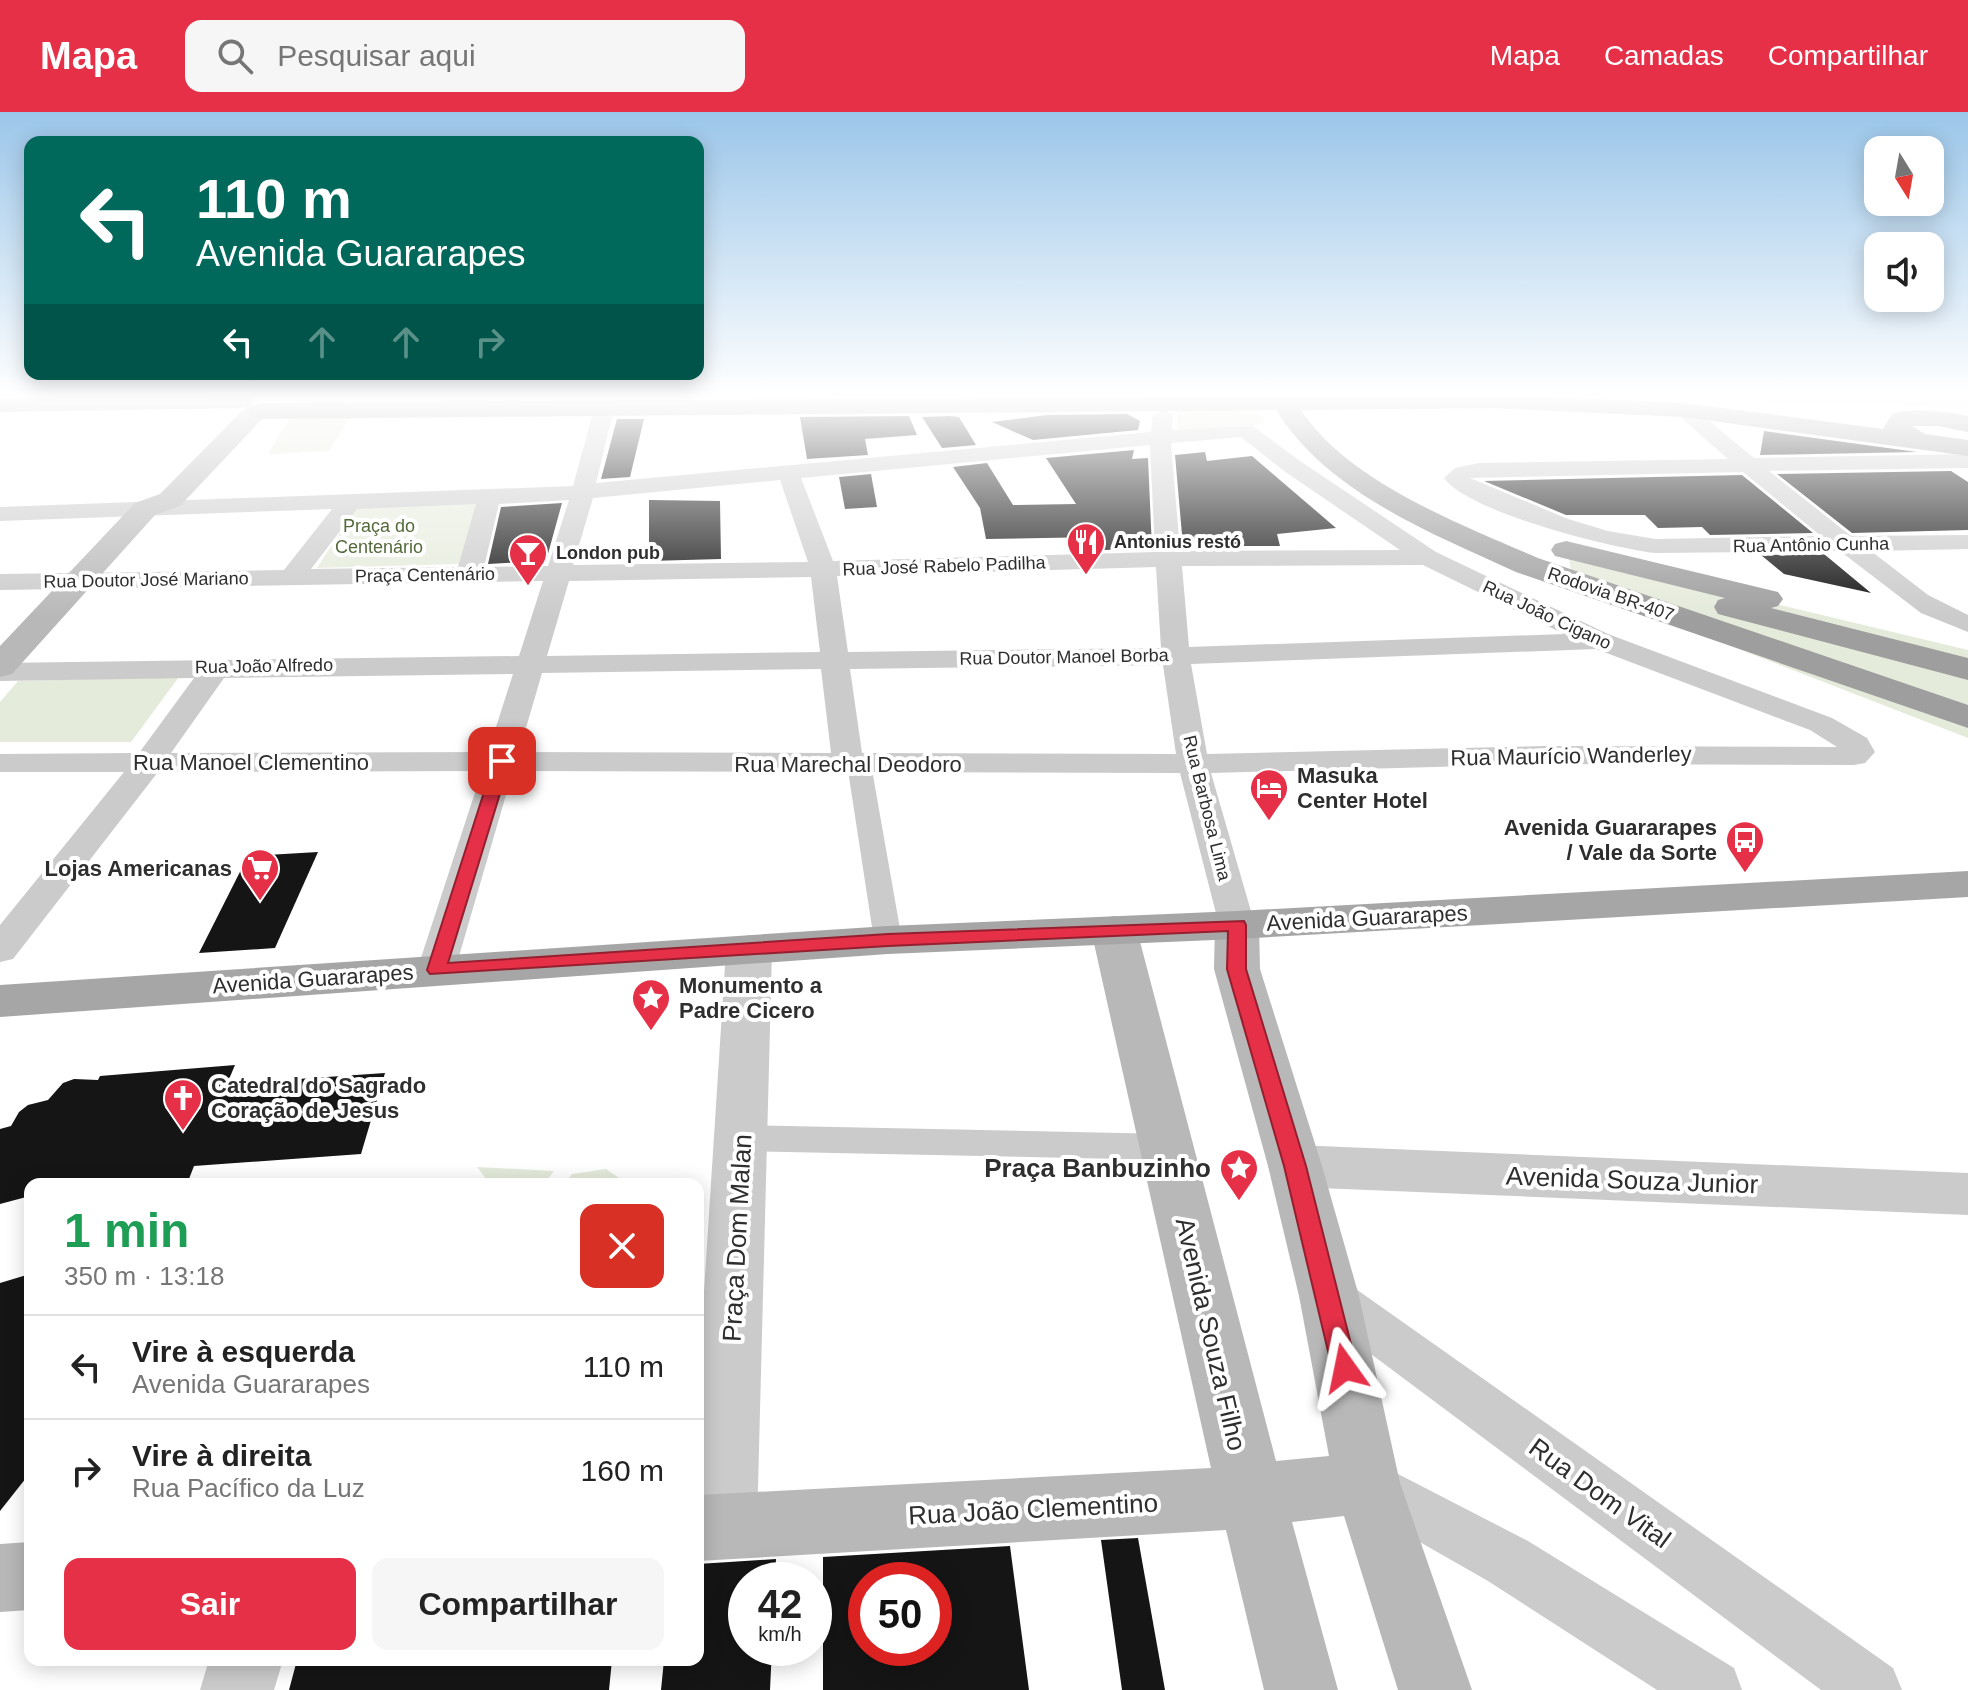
<!DOCTYPE html>
<html lang="pt">
<meta charset="utf-8">
<style>
:root{--surface:#fff;--page:#f6f6f6;--text:#222;--muted:#767676;--line:#e0e0e0;--accent:#e53048}
body{margin:0;font-family:Helvetica,sans-serif;background:var(--page);color:var(--text);height:100vh;display:flex;flex-direction:column;font-size:30px;white-space:nowrap}
*{box-sizing:border-box;margin:0}
p{font-size:26px;color:var(--muted)}
.icon{flex:none;width:44px;height:44px;fill:none;stroke:currentColor;stroke-width:2;stroke-linecap:round;stroke-linejoin:round}
.map{position:relative;flex:1;overflow:hidden}
.side{position:absolute;left:24px;top:1066px;width:680px;height:488px;display:flex;flex-direction:column;background:var(--surface);border-radius:16px;box-shadow:0 4px 20px #0003}
.side>*{flex:none}
.hud{position:absolute;left:24px;top:24px;width:680px;height:244px;border-radius:16px;box-shadow:0 4px 20px #0003;background:#00695c;color:#fff;overflow:hidden}
.needle{width:52px;rotate:169deg}
.tools{position:absolute;left:1864px;top:24px;display:grid;gap:16px}
.tools a{display:grid;place-items:center;width:80px;height:80px;border-radius:16px;background:var(--surface);box-shadow:0 4px 20px #0003;font-size:40px}
.speed{position:absolute;left:728px;top:1450px;display:flex;gap:16px;font-size:40px;font-weight:700;text-align:center}
.speed>*{display:grid;place-content:center;width:104px;height:104px;border-radius:50%;background:var(--surface);box-shadow:0 4px 20px #0003;line-height:1}
.speed small{font-size:20px;font-weight:400}
.speed .limit{border:12px solid #d22;background:#fff;color:#111}
.pin{position:absolute;display:grid;place-items:center;width:68px;height:68px;color:#fff;margin:-34px;border-radius:16px;box-shadow:0 4px 12px #0006}
.me{position:absolute;width:88px;margin:-44px;rotate:348deg;stroke-linejoin:round;filter:drop-shadow(0 0 6px #0008)}
.turn{display:flex;align-items:center;gap:28px;height:168px;padding:0 40px;font-size:36px}
.turn .icon{width:104px;height:104px;stroke-width:2.5}
.turn b{display:block;font-size:56px;line-height:68px}
.lanes{display:flex;align-items:center;height:76px;padding:0 40px;background:#0003;justify-content:center;gap:40px;direction:ltr}
.lanes .off{opacity:.35}
.round{display:grid;place-items:center;flex:none;width:84px;height:84px;border-radius:16px;background:var(--page)}
.head{display:flex;align-items:center;justify-content:space-between;height:136px;padding:0 40px}
h1{font-size:48px;font-weight:600;line-height:60px;color:#1e9e55}
.primary-button{display:flex;gap:16px;margin-top:auto;padding:16px 40px}
.primary-button a{flex:1;height:92px;border-radius:16px;background:var(--accent);color:#fff;font-size:32px;font-weight:600;line-height:92px;text-align:center}
.primary-button a+a{background:var(--page);color:var(--text)}
ul{padding:0;list-style:none}
li{display:flex;align-items:center;gap:24px;height:104px;padding:0 40px;border-top:2px solid var(--line)}
li div{flex:1}
li b{display:block;font-size:30px}
li em{font-style:normal}
header{display:flex;align-items:center;gap:48px;box-sizing:border-box;height:112px;padding:0 40px;background:var(--accent);color:#fff}
header strong{font-size:38px}
nav{display:flex;gap:44px;margin-inline-start:auto;font-size:28px}
.search{width:560px;height:72px;background:var(--page);display:flex;align-items:center;gap:20px;box-sizing:border-box;padding:0 28px;border-radius:16px;color:var(--muted);font-size:30px}
.map>svg:first-child{display:block}
.green{fill:#e5ebdb}
.building{fill:#151515;fill-rule:evenodd}
.lines{fill:none;stroke-linecap:round;stroke-linejoin:round}
.pedestrian{fill:#cbcbcb;fill-rule:evenodd}
.minor{fill:#cbcbcb;fill-rule:evenodd}
.tertiary{fill:#cbcbcb;fill-rule:evenodd}
.secondary{fill:#b8b8b8;fill-rule:evenodd}
.primary{fill:#a6a6a6;fill-rule:evenodd}
.trunk{fill:#9e9e9e;fill-rule:evenodd}
.route{fill:#e53048;stroke:#951f2f;stroke-width:2}
.labels{text-anchor:middle;dominant-baseline:central;stroke-width:8;stroke-linejoin:round;paint-order:stroke}
.far-park-label{font-size:18px;fill:#546a3b;stroke:#fff}
.far-poi-label{font-size:18px;font-weight:bold;fill:#2e2e2e;stroke:#fff;text-anchor:start}
.far-street-label{font-size:18px;fill:#2e2e2e;stroke:#fff}
.street-label{font-size:22px;fill:#2e2e2e;stroke:#fff}
.poi-label{font-size:22px;font-weight:bold;fill:#2e2e2e;stroke:#fff;text-anchor:start}
.near-poi-label{font-size:26px;font-weight:bold;fill:#2e2e2e;stroke:#fff;text-anchor:end}
.near-street-label{font-size:26px;fill:#2e2e2e;stroke:#fff}
</style>
<header>
<strong>Mapa</strong>
<div class="search"><svg class="icon" aria-label="search" viewBox="0 0 24 24"><circle cx="10" cy="10" r="6"/><path d="M15 15l6 6"/></svg>Pesquisar aqui</div>
<nav><a>Mapa</a><a>Camadas</a><a>Compartilhar</a></nav>
</header>
<div class="map">
<svg width="1968" height="1578" viewBox="0 0 1968 1578">
<rect width="100%" height="100%" fill="#fff"/>
<!-- green -->
<g class="green">
<path d="M 1730,284 L 1968,284 L 1968,297 L 1845,290 L 1798,293 Z"/>
<path d="M 1254,296 L 1266,310 L 1247,316 L 1178,320 L 1177,297 Z"/>
<path d="M 351,304 L 329,339 L 268,342 L 289,307 Z"/>
<path d="M 480,391 L 461,452 L 317,456 L 356,396 Z"/>
<path d="M 1568,442 L 1968,538 L 1968,626 L 1574,473 Z"/>
<path d="M 179,565 L 131,630 L 0,630 L 0,590 L 18,569 Z"/>
<path d="M 477,1055 L 554,1059 L 544,1072 L 490,1072 Z"/>
<path d="M 606,1057 L 628,1072 L 565,1072 L 572,1062 Z"/>
</g>
<!-- building -->
<g class="building">
<path d="M 1127,302 L 1140,309 L 1138,318 L 1033,328 L 992,310 L 1047,303 Z"/>
<path d="M 909,304 L 917,323 L 865,327 L 868,343 L 807,347 L 800,305 Z"/>
<path d="M 949,304 L 959,305 L 976,333 L 942,336 L 922,305 Z"/>
<path d="M 617,307 L 644,307 L 630,365 L 601,367 Z"/>
<path d="M 1764,319 L 1917,340 L 1760,343 Z"/>
<path d="M 1134,338 L 1132,347 L 1148,346 L 1152,437 L 1101,438 L 1099,425 L 986,427 L 980,396 L 953,355 L 987,351 L 1013,393 L 1076,392 L 1046,346 Z"/>
<path d="M 1205,340 L 1207,349 L 1252,344 L 1336,416 L 1277,422 L 1280,434 L 1183,434 L 1175,343 Z"/>
<path d="M 1951,359 L 1968,370 L 1968,418 L 1852,421 L 1777,362 Z"/>
<path d="M 871,362 L 877,395 L 845,397 L 839,365 Z"/>
<path d="M 1742,363 L 1813,421 L 1710,423 L 1702,415 L 1658,416 L 1645,403 L 1566,403 L 1484,369 Z"/>
<path d="M 649,388 L 720,389 L 721,447 L 649,449 Z"/>
<path d="M 562,391 L 546,449 L 488,452 L 501,395 Z"/>
<path d="M 1824,442 L 1871,481 L 1784,462 L 1761,443 Z"/>
<path d="M 318,740 L 275,836 L 199,841 L 248,744 Z"/>
<path d="M 235,953 L 227,972 L 385,961 L 361,1042 L 194,1054 L 187,1072 L 30,1072 L 30,1084 L 0,1092 L 0,1017 L 11,1014 L 19,1000 L 28,993 L 48,988 L 63,971 L 74,967 L 98,968 L 100,964 Z"/>
<path d="M 30,1162 L 30,1361 L 0,1399 L 0,1171 Z"/>
<path d="M 1138,1426 L 1165,1578 L 1122,1578 L 1101,1428 Z"/>
<path d="M 1010,1434 L 1029,1578 L 823,1578 L 823,1445 ZM 866,1468 L 934,1468 L 934,1536 L 866,1536 Z"/>
<path d="M 776,1447 L 775,1468 L 746,1468 L 746,1536 L 772,1536 L 770,1578 L 661,1578 L 664,1548 L 698,1548 L 698,1452 Z"/>
<path d="M 297,1548 L 612,1548 L 609,1578 L 289,1578 Z"/>
</g>
<g class="lines">
<!-- pedestrian -->
<g class="pedestrian">
<path d="M 859,645 L 868,647 L 871,652 L 902,828 L 898,835 L 888,837 L 878,835 L 874,828 L 847,652 L 850,647 Z"/>
<path d="M 743,1013 L 1168,1022 L 1180,1026 L 1185,1035 L 1180,1044 L 1168,1048 L 743,1039 L 731,1035 L 726,1026 L 731,1017 Z"/>
</g>
<!-- minor -->
<g class="minor">
<path d="M 604,291 L 614,297 L 596,371 L 1151,320 L 1153,303 L 1163,297 L 1173,303 L 1172,318 L 1253,314 L 1300,349 L 1436,440 L 1608,522 L 1832,606 L 1867,626 L 1875,640 L 1865,651 L 1854,653 L 1545,652 L 1211,661 L 1255,813 L 1250,821 L 1237,825 L 1224,821 L 1219,813 L 1180,661 L 858,660 L 848,663 L 838,660 L 513,659 L 455,858 L 450,867 L 436,870 L 422,867 L 417,858 L 482,659 L 158,660 L 13,847 L 0,850 L 0,813 L 124,660 L 0,660 L 0,642 L 139,641 L 194,566 L 0,569 L 0,551 L 519,544 L 543,469 L 0,478 L 0,462 L 284,458 L 332,397 L 0,409 L 0,395 L 573,374 L 594,297 ZM 1241,325 L 1284,359 L 1400,438 L 1180,439 L 1171,331 ZM 1150,333 L 1155,440 L 833,449 L 801,366 ZM 780,368 L 808,450 L 573,453 L 593,386 ZM 569,388 L 548,454 L 484,455 L 499,392 ZM 476,392 L 458,455 L 311,457 L 357,397 ZM 1423,453 L 1564,522 L 1189,535 L 1182,454 ZM 1156,455 L 1161,536 L 848,540 L 837,464 ZM 811,465 L 820,540 L 547,544 L 569,469 ZM 1596,537 L 1810,618 L 1837,635 L 1545,634 L 1207,642 L 1191,552 ZM 1163,553 L 1176,642 L 862,641 L 850,557 ZM 821,557 L 831,641 L 519,640 L 542,561 ZM 513,562 L 488,640 L 171,641 L 224,566 Z"/>
<path d="M 1684,292 L 1691,294 L 1754,346 L 1968,342 L 1968,356 L 1769,359 L 1851,424 L 1968,423 L 1968,437 L 1871,439 L 1928,483 L 1968,503 L 1968,520 L 1921,501 L 1840,439 L 1655,441 C 1611,436 1468,400 1444,366 L 1455,356 L 1479,351 L 1728,347 L 1677,302 L 1674,298 L 1677,294 ZM 1743,360 L 1821,424 L 1655,427 L 1608,419 L 1568,407 L 1470,366 Z"/>
<path d="M 1329,1164 L 1346,1170 L 1893,1556 L 1902,1578 L 1821,1578 L 1312,1198 L 1305,1184 L 1312,1170 Z"/>
<path d="M 1367,1346 L 1528,1429 L 1734,1556 L 1742,1578 L 1657,1578 L 1488,1469 L 1348,1389 L 1340,1371 L 1348,1353 Z"/>
</g>
<!-- tertiary -->
<g class="tertiary">
<path d="M 749,823 L 765,828 L 772,838 L 757,1414 L 747,1437 L 723,1447 L 698,1435 L 698,1273 L 726,838 L 733,828 Z"/>
<path d="M 1295,1033 L 1968,1061 L 1968,1103 L 1295,1075 L 1276,1069 L 1268,1054 L 1276,1039 Z"/>
<path d="M 209,1548 L 283,1548 L 274,1578 L 200,1578 Z"/>
</g>
<!-- secondary -->
<g class="secondary">
<path d="M 255,292 L 264,295 L 268,300 L 264,305 L 180,394 L 155,403 L 12,562 L 0,565 L 0,534 L 135,391 L 160,382 L 246,295 Z"/>
<path d="M 1237,799 L 1253,803 L 1259,813 L 1260,857 L 1322,1054 L 1359,1184 L 1400,1371 L 1472,1578 L 1398,1578 L 1344,1404 L 1292,1410 L 1338,1578 L 1264,1578 L 1226,1418 L 698,1449 L 698,1383 L 1211,1356 L 1091,818 L 1098,808 L 1114,804 L 1130,808 L 1137,818 L 1276,1349 L 1329,1344 L 1299,1184 L 1268,1054 L 1214,857 L 1215,813 L 1221,803 Z"/>
<path d="M 30,1430 L 30,1498 L 0,1500 L 0,1432 Z"/>
</g>
<!-- primary -->
<path class="primary" d="M 1968,759 L 1968,785 L 1237,827 L 888,842 L 0,905 L 0,873 L 888,814 L 1237,799 Z"/>
<!-- trunk -->
<g class="trunk">
<path d="M 250,284 L 253,289 L 250,294 L 241,296 L 0,300 L 0,286 Z"/>
<path d="M 1190,284 L 1545,284 L 1684,291 L 1883,317 L 1892,302 C 1917,295 1943,299 1968,304 L 1968,320 L 1938,314 L 1912,314 L 1925,322 L 1968,328 L 1968,344 L 1684,305 L 1493,296 L 1301,298 C 1348,370 1462,413 1538,446 L 1968,593 L 1968,616 L 1516,460 C 1431,421 1328,381 1276,298 L 260,307 L 251,304 L 247,299 L 251,294 L 260,291 Z"/>
<path d="M 1566,429 L 1778,480 L 1783,487 L 1778,494 L 1771,496 L 1968,546 L 1968,568 L 1718,502 L 1714,495 L 1718,488 L 1725,486 L 1555,444 L 1551,438 L 1555,432 Z"/>
</g>
</g>
<!-- sky -->
<linearGradient id="sky" x2="0" y2="1"><stop stop-color="#9bc6e9"/><stop offset="0.56" stop-color="#fff"/><stop offset="1" stop-color="#fff" stop-opacity="0"/></linearGradient>
<rect width="1968" height="505" fill="url(#sky)"/>
<!-- route -->
<path class="route" d="M 502,644 L 510,649 L 448,851 L 888,822 L 1244,809 L 1246,813 L 1246,857 L 1306,1054 L 1357,1256 L 1354,1264 L 1345,1267 L 1336,1264 L 1332,1256 L 1284,1054 L 1227,857 L 1228,819 L 888,834 L 430,862 L 427,858 L 494,649 Z"/>
<!-- icons -->
<defs>
<symbol id="restaurant-pin" viewBox="-11 -11 22 30"><path d="M0 17L-7.5 6A9.5 9.5 0 1 1 7.5 6Z" fill="#e53048" stroke="#fff"/><path d="M-5-6h1v4h1v-4h1v4h1v-4h1v5L-1.5 .5V6h-2V.5L-5-1ZM5-6V6H3V1.5H1.5Q1.5-4 5-6Z" fill="#fff"/></symbol>
<symbol id="bar-pin" viewBox="-11 -11 22 30"><path d="M0 17L-7.5 6A9.5 9.5 0 1 1 7.5 6Z" fill="#e53048" stroke="#fff"/><path d="M-6-5H6L.8 .8V4.5H3.5V6h-7V4.5H-.8V.8Z" fill="#fff"/></symbol>
<symbol id="hotel-pin" viewBox="-11 -11 22 30"><path d="M0 17L-7.5 6A9.5 9.5 0 1 1 7.5 6Z" fill="#e53048" stroke="#fff"/><path d="M-6-4.5h1.5V1H6V5H4.5V3h-9V5H-6ZM-4 0a1.8 1.8 0 1 1 3.6 0ZM.5 0V-2.5h3Q6-2.5 6 0Z" fill="#fff"/></symbol>
<symbol id="bus-pin" viewBox="-11 -11 22 30"><path d="M0 17L-7.5 6A9.5 9.5 0 1 1 7.5 6Z" fill="#e53048" stroke="#fff"/><path d="M-5-6H5V4H4V6H2V4H-2V6H-4V4H-5ZM-3.5-4V0h7V-4ZM-3.5 1.2v1.5H-2V1.2ZM2 1.2v1.5H3.5V1.2Z" fill="#fff"/></symbol>
<symbol id="supermarket-pin" viewBox="-11 -11 22 30"><path d="M0 17L-7.5 6A9.5 9.5 0 1 1 7.5 6Z" fill="#e53048" stroke="#fff"/><path d="M-6-5.5h2.5l.6 2H6L4.5 2H-2.5L-4.4-4H-6ZM-1.5 3.2a1.3 1.3 0 1 0 .1 0ZM3 3.2a1.3 1.3 0 1 0 .1 0Z" fill="#fff"/></symbol>
<symbol id="sight-pin" viewBox="-11 -11 22 30"><path d="M0 17L-7.5 6A9.5 9.5 0 1 1 7.5 6Z" fill="#e53048" stroke="#fff"/><path d="M0-6L1.8-2.2L6-1.7L2.9 1.2L3.7 5.4L0 3.3L-3.7 5.4L-2.9 1.2L-6-1.7L-1.8-2.2Z" fill="#fff"/></symbol>
<symbol id="church-pin" viewBox="-11 -11 22 30"><path d="M0 17L-7.5 6A9.5 9.5 0 1 1 7.5 6Z" fill="#e53048" stroke="#fff"/><path d="M-1.2-6h2.4v3.5h3.3v2.4h-3.3V6h-2.4V-.1h-3.3v-2.4h3.3Z" fill="#fff"/></symbol>
</defs>
<g fill-rule="evenodd">
<use href="#restaurant-pin" x="1064" y="408" width="44" height="60"/>
<use href="#bar-pin" x="506" y="419" width="44" height="60"/>
<use href="#hotel-pin" x="1247" y="654" width="44" height="60"/>
<use href="#bus-pin" x="1723" y="706" width="44" height="60"/>
<use href="#supermarket-pin" x="238" y="734" width="44" height="60"/>
<use href="#sight-pin" x="629" y="864" width="44" height="60"/>
<use href="#church-pin" x="161" y="964" width="44" height="60"/>
<use href="#sight-pin" x="1217" y="1034" width="44" height="60"/>
</g>
<g class="labels">
<!-- far-park labels -->
<g class="far-park-label">
<text x="379" y="414">Praça do<tspan x="379" dy="21">Centenário</tspan></text>
</g>
<!-- far-poi labels -->
<g class="far-poi-label">
<text x="1114" y="430">Antonius restó</text>
<text x="556" y="441">London pub</text>
</g>
<!-- far-street labels -->
<g class="far-street-label">
<text transform="translate(1811 433) rotate(-1)">Rua Antônio Cunha</text>
<text transform="translate(944 454) rotate(-2)">Rua José Rabelo Padilha</text>
<text transform="translate(425 463) rotate(-1)">Praça Centenário</text>
<text transform="translate(146 468) rotate(-1)">Rua Doutor José Mariano</text>
<text transform="translate(1611 482) rotate(19)">Rodovia BR-407</text>
<text transform="translate(1547 503) rotate(25)">Rua João Cigano</text>
<text transform="translate(1064 545) rotate(-1)">Rua Doutor Manoel Borba</text>
<text transform="translate(264 554) rotate(-1)">Rua João Alfredo</text>
<text transform="translate(1207 696) rotate(76)">Rua Barbosa Lima</text>
</g>
<!-- street labels -->
<g class="street-label">
<text transform="translate(1571 644) rotate(-1)">Rua Maurício Wanderley</text>
<text x="251" y="650">Rua Manoel Clementino</text>
<text x="848" y="652">Rua Marechal Deodoro</text>
<text transform="translate(1367 806) rotate(-3)">Avenida Guararapes</text>
<text transform="translate(313 867) rotate(-4)">Avenida Guararapes</text>
</g>
<!-- poi labels -->
<g class="poi-label">
<text x="1297" y="663">Masuka<tspan x="1297" dy="25">Center Hotel</tspan></text>
<text x="1717" y="715" text-anchor="end">Avenida Guararapes<tspan x="1717" dy="25">/ Vale da Sorte</tspan></text>
<text x="232" y="756" text-anchor="end">Lojas Americanas</text>
<text x="679" y="873">Monumento a<tspan x="679" dy="25">Padre Cicero</tspan></text>
<text x="211" y="973">Catedral do Sagrado<tspan x="211" dy="25">Coração de Jesus</tspan></text>
</g>
<!-- near-poi labels -->
<g class="near-poi-label">
<text x="1211" y="1056">Praça Banbuzinho</text>
</g>
<!-- near-street labels -->
<g class="near-street-label">
<text transform="translate(1632 1068) rotate(2)">Avenida Souza Junior</text>
<text transform="translate(737 1126) rotate(-87)">Praça Dom Malan</text>
<text transform="translate(1211 1222) rotate(77)">Avenida Souza Filho</text>
<text transform="translate(1600 1381) rotate(36)">Rua Dom Vital</text>
<text transform="translate(1033 1397) rotate(-3)">Rua João Clementino</text>
</g>
</g>
</svg>
<div class="tools">
<a><svg class="needle" viewBox="-14 -14 28 28"><path d="M0-13l5 13h-10z" fill="#e53935"/><path d="M0 13l5-13h-10z" fill="#767676"/></svg></a>
<a><svg class="icon" aria-label="sound" viewBox="0 0 24 24"><path d="M4 9h4l5-4v14l-5-4H4zM17 9q2 3 0 6"/></svg></a>
</div>
<div class="speed"><div>42<small>km/h</small></div><div class="limit">50</div></div>
<div class="pin" style="left:502px;top:649px;background:#d93025"><svg class="icon" aria-label="arrive" viewBox="0 0 24 24"><path d="M6 21V4h12l-3 4 3 4H6"/></svg></div>
<svg class="me" style="left:1345px;top:1256px" viewBox="-20 -20 40 40"><path d="M0-17L14 15 0 8-14 15z" fill="#e53048" stroke="#fff" stroke-width="4"/></svg>
<div class="hud">
<div class="turn"><svg class="icon" aria-label="left" viewBox="0 0 24 24"><path d="M17 20v-9H6M10 6l-5 5 5 5"/></svg><div><b>110 m</b>Avenida Guararapes</div></div>
<div class="lanes"><svg class="icon" aria-label="left" viewBox="0 0 24 24"><path d="M17 20v-9H6M10 6l-5 5 5 5"/></svg><svg class="icon off" aria-label="ahead" viewBox="0 0 24 24"><path d="M12 20V5M6 11l6-6 6 6"/></svg><svg class="icon off" aria-label="ahead" viewBox="0 0 24 24"><path d="M12 20V5M6 11l6-6 6 6"/></svg><svg class="icon off" aria-label="right" viewBox="0 0 24 24"><path d="M7 20v-9h11M14 6l5 5-5 5"/></svg></div>
</div>
<section class="side">
<div class="head"><div><h1>1 min</h1><p>350 m · 13:18</p></div><a class="round" style="background:#d93025;color:#fff"><svg class="icon" aria-label="close" viewBox="0 0 24 24"><path d="M6 6l12 12M18 6L6 18"/></svg></a></div>
<ul>
<li><svg class="icon" aria-label="left" viewBox="0 0 24 24"><path d="M17 20v-9H6M10 6l-5 5 5 5"/></svg><div><b>Vire à esquerda</b><p>Avenida Guararapes</p></div><em>110 m</em></li>
<li><svg class="icon" aria-label="right" viewBox="0 0 24 24"><path d="M7 20v-9h11M14 6l5 5-5 5"/></svg><div><b>Vire à direita</b><p>Rua Pacífico da Luz</p></div><em>160 m</em></li>
</ul>
<div class="primary-button"><a>Sair</a><a>Compartilhar</a></div>
</section>
</div>
